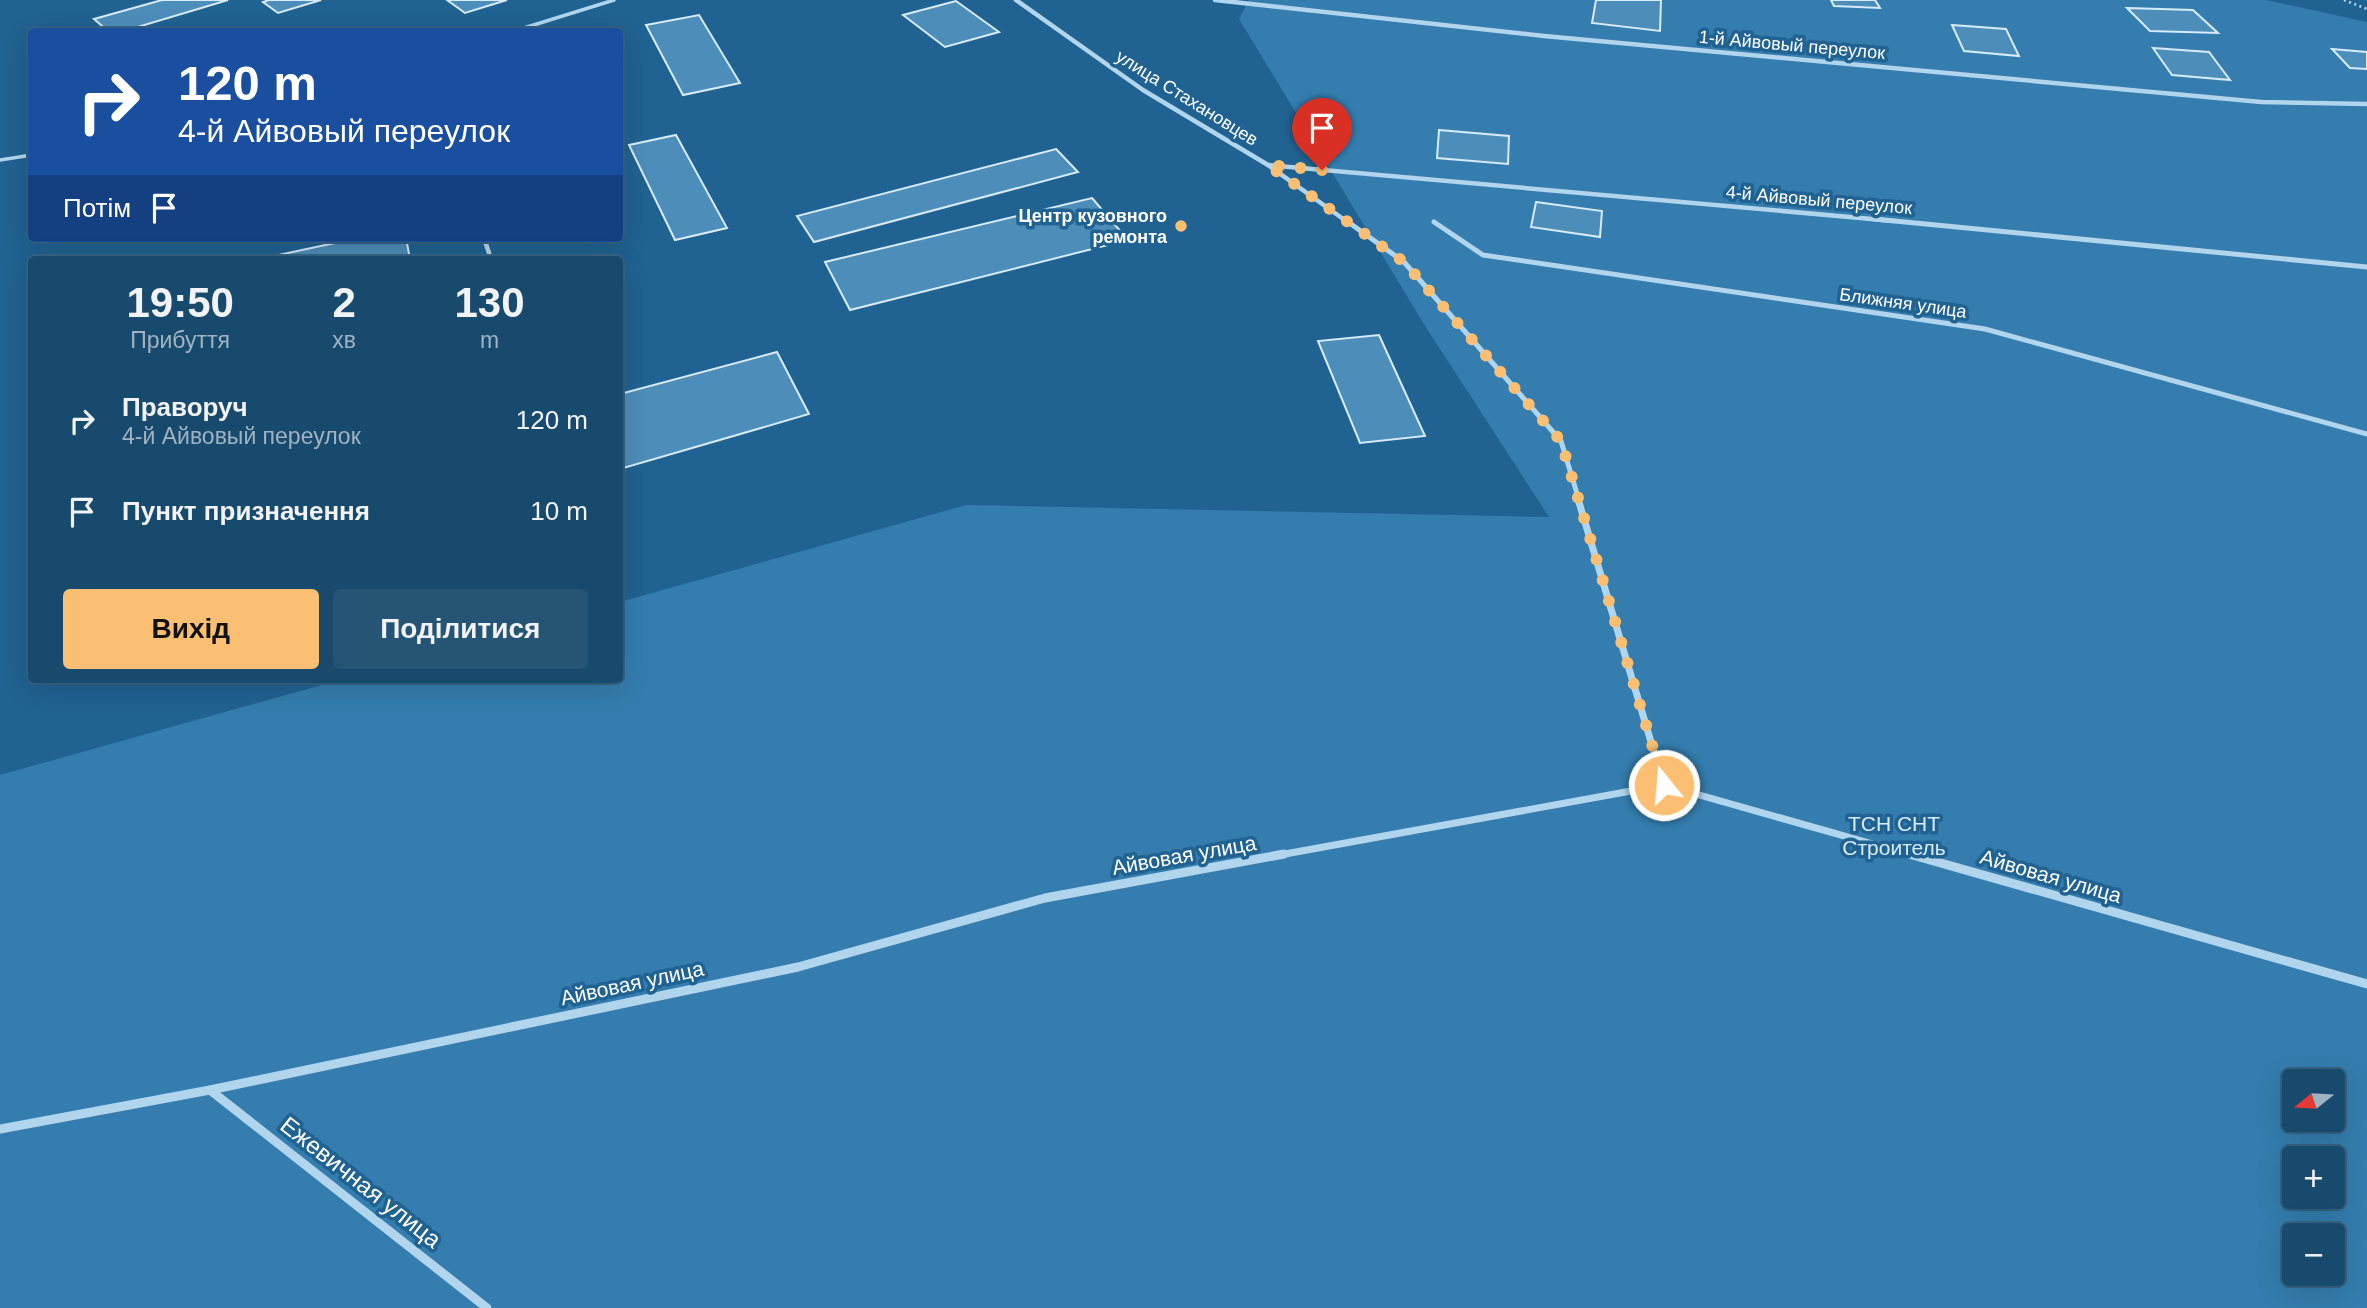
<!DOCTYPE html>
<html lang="uk">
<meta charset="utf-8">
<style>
:root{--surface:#184a6d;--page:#255475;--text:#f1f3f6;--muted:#9fb3c2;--line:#366280;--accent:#fabf72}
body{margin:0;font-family:Arial,sans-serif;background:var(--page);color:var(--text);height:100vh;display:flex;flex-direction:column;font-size:26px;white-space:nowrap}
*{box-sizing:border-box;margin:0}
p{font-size:23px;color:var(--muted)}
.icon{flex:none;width:38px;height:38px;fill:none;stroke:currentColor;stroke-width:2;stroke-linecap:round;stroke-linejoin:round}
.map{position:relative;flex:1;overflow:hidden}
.sheet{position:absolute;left:28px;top:256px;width:595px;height:427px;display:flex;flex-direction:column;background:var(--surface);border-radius:7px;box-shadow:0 7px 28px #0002,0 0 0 2px var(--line)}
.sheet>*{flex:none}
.top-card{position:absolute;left:28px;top:28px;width:595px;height:214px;border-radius:7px;box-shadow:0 7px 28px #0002,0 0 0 2px var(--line);background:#1a4fa0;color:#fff;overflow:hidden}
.needle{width:46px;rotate:252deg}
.tools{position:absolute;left:2282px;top:1069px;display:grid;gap:14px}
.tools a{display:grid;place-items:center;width:63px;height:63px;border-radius:7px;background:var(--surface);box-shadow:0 7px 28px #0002,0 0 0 2px var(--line);font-size:35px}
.pin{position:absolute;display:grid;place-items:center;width:60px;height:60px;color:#fff;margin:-72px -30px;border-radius:50% 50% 50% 0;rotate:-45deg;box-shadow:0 0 7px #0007}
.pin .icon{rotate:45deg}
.me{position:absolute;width:77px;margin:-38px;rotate:343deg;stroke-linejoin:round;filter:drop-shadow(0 0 5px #0008)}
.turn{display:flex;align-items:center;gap:24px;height:147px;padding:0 35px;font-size:32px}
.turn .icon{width:91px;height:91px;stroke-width:2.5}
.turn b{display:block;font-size:49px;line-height:60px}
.then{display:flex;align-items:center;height:66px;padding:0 35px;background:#0003;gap:14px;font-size:26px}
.eta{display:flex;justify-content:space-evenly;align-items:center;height:119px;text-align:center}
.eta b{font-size:42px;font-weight:800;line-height:49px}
.button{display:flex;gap:14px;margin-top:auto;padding:14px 35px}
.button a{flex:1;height:80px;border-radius:7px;background:var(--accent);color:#111;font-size:28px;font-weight:800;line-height:80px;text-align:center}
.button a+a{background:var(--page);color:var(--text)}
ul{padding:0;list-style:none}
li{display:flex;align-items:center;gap:21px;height:91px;padding:0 35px}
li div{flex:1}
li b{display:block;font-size:26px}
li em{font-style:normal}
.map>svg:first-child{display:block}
.green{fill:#347dae;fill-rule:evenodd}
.building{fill:#4d8db9;stroke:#d7ebf9;stroke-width:2}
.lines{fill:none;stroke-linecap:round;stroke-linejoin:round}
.path{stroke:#b1d5ed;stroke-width:2.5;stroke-dasharray:2 3.5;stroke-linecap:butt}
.service-far1{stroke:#b1d5ed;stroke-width:3.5}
.service{stroke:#b1d5ed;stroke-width:4.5}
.minor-far3{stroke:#b1d5ed;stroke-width:4.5}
.minor-far2{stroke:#b1d5ed;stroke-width:5}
.minor-far1{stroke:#b1d5ed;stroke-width:7}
.minor{stroke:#b1d5ed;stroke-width:9}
.route{stroke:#fabf72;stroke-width:12;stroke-dasharray:0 21.6}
.poi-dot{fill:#fabf72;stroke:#206291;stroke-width:2.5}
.labels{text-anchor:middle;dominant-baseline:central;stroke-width:7;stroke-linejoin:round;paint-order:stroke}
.far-street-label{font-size:18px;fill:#fff;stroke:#206291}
.far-poi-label{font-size:18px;font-weight:bold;fill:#fff;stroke:#206291;text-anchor:end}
.park-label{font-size:21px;fill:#d7ebf9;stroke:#206291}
.street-label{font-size:21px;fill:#fff;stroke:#206291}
.near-street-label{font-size:24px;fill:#fff;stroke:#206291}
</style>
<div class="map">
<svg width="2367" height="1308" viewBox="0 0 2367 1308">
<rect width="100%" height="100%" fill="#206291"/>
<!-- green -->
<path class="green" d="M 1249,0 L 2266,0 L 2367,22 L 2367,1308 L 0,1308 L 0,775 L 343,679 L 620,679 L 620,602 L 966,505 L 1549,517 L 1427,329 L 1239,19 ZM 2294,1082 L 2333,1082 L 2333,1120 L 2294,1120 ZM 2294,1158 L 2333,1158 L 2333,1197 L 2294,1197 ZM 2294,1236 L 2333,1236 L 2333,1274 L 2294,1274 Z"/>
<!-- building -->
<g class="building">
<path d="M 162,0 L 228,0 L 121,32 L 109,32 L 94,19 Z"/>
<path d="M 269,0 L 321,0 L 278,13 L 263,2 Z"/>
<path d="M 447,0 L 507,0 L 465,13 Z"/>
<path d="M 1596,0 L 1661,0 L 1660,31 L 1592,23 Z"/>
<path d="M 1831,0 L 1875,0 L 1880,8 L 1834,6 Z"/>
<path d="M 956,1 L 999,32 L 945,47 L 903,15 Z"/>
<path d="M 2127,8 L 2193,10 L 2218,33 L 2150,31 Z"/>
<path d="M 699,15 L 740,83 L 683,95 L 646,25 Z"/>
<path d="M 1952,25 L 2006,29 L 2019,56 L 1964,51 Z"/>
<path d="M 2153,48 L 2209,52 L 2230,80 L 2172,75 Z"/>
<path d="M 2332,49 L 2367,52 L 2367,69 L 2350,68 Z"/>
<path d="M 1439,130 L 1509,136 L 1508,164 L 1437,158 Z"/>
<path d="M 676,135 L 727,228 L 675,240 L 629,145 Z"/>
<path d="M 1056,149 L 1078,172 L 814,242 L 797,216 Z"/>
<path d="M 1092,198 L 1128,240 L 850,310 L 825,262 Z"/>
<path d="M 1536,202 L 1602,211 L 1600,237 L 1531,227 Z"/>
<path d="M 358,238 L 406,238 L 410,259 L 260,259 Z"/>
<path d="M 1379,335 L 1425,436 L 1360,443 L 1318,341 Z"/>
<path d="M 777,352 L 809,414 L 620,469 L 620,394 Z"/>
</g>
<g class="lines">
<!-- path -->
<path class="path" d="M 2344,0 L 2367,9"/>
<!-- service-far1 -->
<g class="service-far1">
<path d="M 511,32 L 614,0"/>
<path d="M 0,160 L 32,155"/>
</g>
<!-- service -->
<path class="service" d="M 484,238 L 491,259"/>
<!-- minor-far3 -->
<g class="minor-far3">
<path d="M 1016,0 L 1143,90 L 1268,165 L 1346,221"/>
<path d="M 1215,0 L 1544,36 L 2261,102 L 2367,104"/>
<path d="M 1268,165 L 1894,221"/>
</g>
<!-- minor-far2 -->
<g class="minor-far2">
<path d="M 1344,219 L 1404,262 L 1561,441 L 1579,500"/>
<path d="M 1874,219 L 2367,267"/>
<path d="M 1434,222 L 1483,255 L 1985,329 L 2367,434"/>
</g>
<!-- minor-far1 -->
<g class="minor-far1">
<path d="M 1578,499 L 1664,785"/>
<path d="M 1274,856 L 1664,785 L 1915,856"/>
</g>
<!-- minor -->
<g class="minor">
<path d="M 1909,854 L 2367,984"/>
<path d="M 210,1090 L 487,1308"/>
<path d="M 0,1129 L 210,1090 L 798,967 L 1045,898 L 1284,854"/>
</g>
</g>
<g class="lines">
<!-- route -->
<path class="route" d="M 1322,170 L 1268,165 L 1404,262 L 1561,441 L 1664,785"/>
</g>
<!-- markers -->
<circle class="poi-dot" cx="1181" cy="226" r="7"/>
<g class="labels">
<!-- far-street labels -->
<g class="far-street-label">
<text transform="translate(1792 45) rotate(5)">1-й Айвовый переулок</text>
<text transform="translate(1187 98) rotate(32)">улица Стахановцев</text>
<text transform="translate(1819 200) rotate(5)">4-й Айвовый переулок</text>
<text transform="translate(1903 303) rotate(8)">Ближняя улица</text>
</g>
<!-- far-poi labels -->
<g class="far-poi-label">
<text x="1167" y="216">Центр кузовного<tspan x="1167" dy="21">ремонта</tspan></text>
</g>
<!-- park labels -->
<g class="park-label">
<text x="1894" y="823">ТСН СНТ<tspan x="1894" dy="24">Строитель</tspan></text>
</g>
<!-- street labels -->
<g class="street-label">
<text transform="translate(1184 855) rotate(-10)">Айвовая улица</text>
<text transform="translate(2051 876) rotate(16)">Айвовая улица</text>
<text transform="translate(632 983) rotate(-12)">Айвовая улица</text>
</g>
<!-- near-street labels -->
<g class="near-street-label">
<text transform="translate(361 1182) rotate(38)">Ежевичная улица</text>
</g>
</g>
</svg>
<div class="tools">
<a><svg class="needle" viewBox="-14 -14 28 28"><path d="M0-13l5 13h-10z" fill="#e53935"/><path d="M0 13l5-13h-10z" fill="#9fb3c2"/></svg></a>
<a>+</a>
<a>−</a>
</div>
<div class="pin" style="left:1322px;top:170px;background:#d93025"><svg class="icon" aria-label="arrive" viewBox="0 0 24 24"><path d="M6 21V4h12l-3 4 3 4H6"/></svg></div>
<svg class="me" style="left:1664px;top:785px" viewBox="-20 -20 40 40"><circle r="17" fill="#fabf72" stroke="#fff" stroke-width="3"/><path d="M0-11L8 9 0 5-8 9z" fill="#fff"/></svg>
<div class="top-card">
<div class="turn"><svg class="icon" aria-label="right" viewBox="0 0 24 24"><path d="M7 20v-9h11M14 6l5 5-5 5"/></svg><div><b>120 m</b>4-й Айвовый переулок</div></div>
<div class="then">Потім<svg class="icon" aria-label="arrive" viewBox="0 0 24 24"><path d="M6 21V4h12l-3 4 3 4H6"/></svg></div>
</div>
<section class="sheet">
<div class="eta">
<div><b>19:50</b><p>Прибуття</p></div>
<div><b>2</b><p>хв</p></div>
<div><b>130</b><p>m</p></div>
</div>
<ul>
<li><svg class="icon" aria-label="right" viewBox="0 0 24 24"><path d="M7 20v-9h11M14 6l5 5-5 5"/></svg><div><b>Праворуч</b><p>4-й Айвовый переулок</p></div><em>120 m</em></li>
<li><svg class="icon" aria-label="arrive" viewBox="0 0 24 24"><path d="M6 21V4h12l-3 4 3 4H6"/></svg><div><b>Пункт призначення</b></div><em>10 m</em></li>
</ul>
<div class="button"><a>Вихід</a><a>Поділитися</a></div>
</section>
</div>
